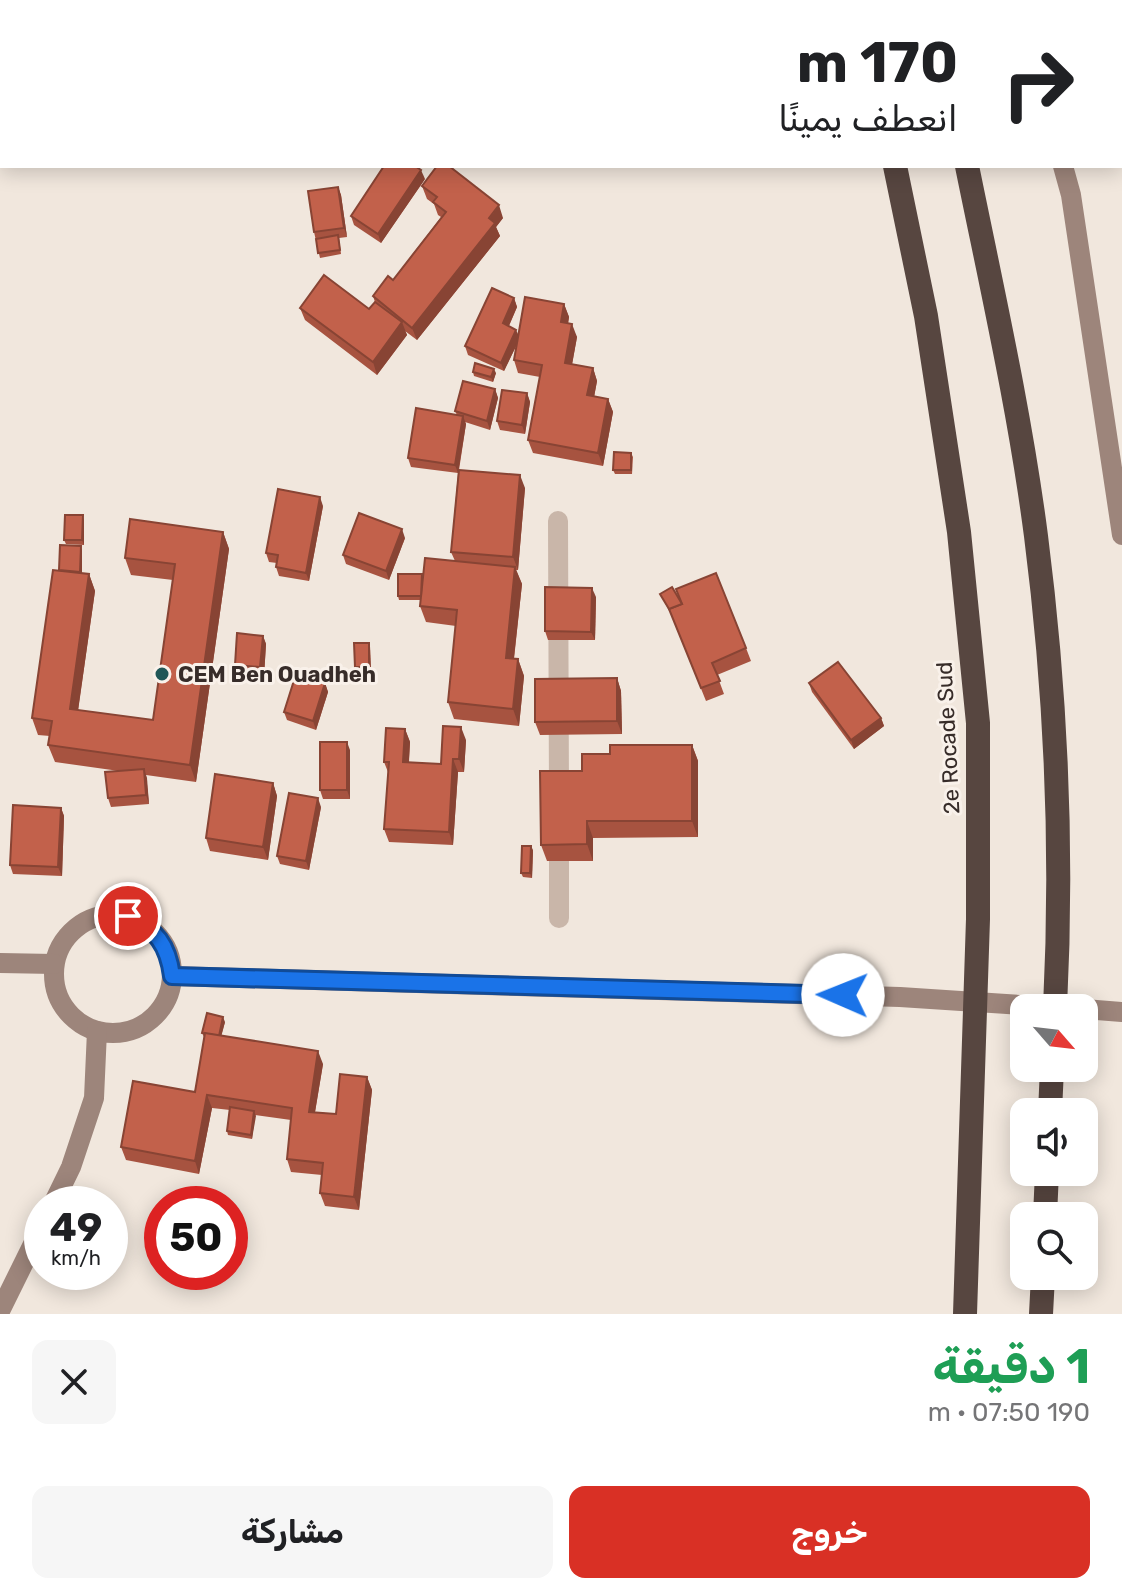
<!DOCTYPE html>
<html lang="ar">
<meta charset="utf-8">
<style>
:root{--surface:#fff;--page:#f6f6f6;--text:#202124;--muted:#757577;--accent:#d93025}
body{margin:0;font-family:Rubik,Cairo,sans-serif;background:var(--page);color:var(--text);direction:rtl;height:100vh;display:flex;flex-direction:column;font-size:30px;white-space:nowrap}
*{box-sizing:border-box;margin:0}
p{font-size:26px;color:var(--muted)}
.icon{flex:none;width:44px;height:44px;fill:none;stroke:currentColor;stroke-width:2;stroke-linecap:round;stroke-linejoin:round}
.map{position:relative;height:1314px;overflow:hidden;direction:ltr}
.side{display:flex;flex-direction:column;background:var(--surface);flex:1}
.side>*{flex:none}
.banner{position:absolute;left:0px;top:0px;width:1122px;height:168px;box-shadow:0 4px 20px #0003;direction:rtl;background:#fff;color:var(--text);overflow:hidden}
.needle{width:52px;rotate:118deg}
.fabs{position:absolute;left:1010px;top:994px;display:grid;gap:16px}
.fabs a{display:grid;place-items:center;width:88px;height:88px;border-radius:16px;background:var(--surface);box-shadow:0 4px 20px #0003;font-size:40px}
.speed{position:absolute;left:24px;top:1186px;display:flex;gap:16px;font-size:40px;font-weight:700;text-align:center}
.speed>*{display:grid;place-content:center;width:104px;height:104px;border-radius:50%;background:var(--surface);box-shadow:0 4px 20px #0003;line-height:1}
.speed small{font-size:20px;font-weight:400}
.speed .limit{border:12px solid #d22;background:#fff;color:#111}
.pin{position:absolute;display:grid;place-items:center;width:68px;height:68px;color:#fff;margin:-34px;border:4px solid #fff;border-radius:50%;box-shadow:0 2px 8px #0007}
.me{position:absolute;width:88px;margin:-44px;rotate:271deg;stroke-linejoin:round;filter:drop-shadow(0 0 6px #0008)}
.turn{display:flex;align-items:center;gap:28px;height:168px;padding:0 32px;font-size:36px}
.turn .icon{width:104px;height:104px;stroke-width:2.5}
.turn b{display:block;font-size:56px;line-height:68px}
.round{display:grid;place-items:center;flex:none;width:84px;height:84px;border-radius:16px;background:var(--page)}
.headline{display:flex;align-items:center;justify-content:space-between;height:136px;padding:0 32px}
h1{font-size:48px;font-weight:700;line-height:60px;color:#1e9e55}
.button{display:flex;gap:16px;margin-top:auto;padding:16px 32px}
.button a{flex:1;height:92px;border-radius:16px;background:var(--accent);color:#fff;font-size:32px;font-weight:700;line-height:92px;text-align:center}
.button a+a{background:var(--page);color:var(--text)}
.map>svg:first-child{display:block}
.lines{fill:none;stroke-linecap:round;stroke-linejoin:round}
.street{stroke:#c9b6a9;stroke-width:20}
.secondary{stroke:#9d857b;stroke-width:20}
.highway{stroke:#574640;stroke-width:24}
.wall{fill:#a75340}
.shaded-wall{fill:#884434}
.building{fill:#c2614b;stroke:#884434;stroke-width:2}
.route-casing{stroke:#114b97;stroke-width:20}
.route{stroke:#1a73e8;stroke-width:14}
.poi-dot{fill:#205757;stroke:#f9f1ea;stroke-width:3}
.labels{text-anchor:middle;dominant-baseline:central;stroke-width:6;stroke-linejoin:round;paint-order:stroke}
.poi-label{font-size:22px;font-weight:bold;fill:#372c29;stroke:#f9f1ea;text-anchor:start}
.street-label{font-size:22px;fill:#372c29;stroke:#f9f1ea}
</style>
<div class="map">
<svg width="1122" height="1314" viewBox="0 0 1122 1314">
<rect width="100%" height="100%" fill="#f1e7dd"/>
<g class="lines">
<!-- street -->
<g class="street">
<path d="M 558,521 L 559,797"/>
<path d="M 559,837 L 559,918"/>
</g>
<!-- secondary -->
<g class="secondary">
<path d="M 1021,0 L 1022,2"/>
<path d="M 1063,166 L 1071,195 L 1122,535"/>
<circle cx="113" cy="974" r="59"/>
<path d="M 0,963 L 54,964"/>
<path d="M 172,976 L 900,997 L 1066,1008"/>
<path d="M 1084,1009 L 1122,1012"/>
<path d="M 53,1204 L 71,1167 L 94,1098 L 97,1031"/>
<path d="M 0,1311 L 42,1226"/>
</g>
<!-- highway -->
<g class="highway">
<path d="M 854,0 L 854,2"/>
<path d="M 930,0 L 931,2"/>
<path d="M 895,166 L 926,316 L 959,532 L 978,723 L 978,919 L 965,1314"/>
<path d="M 967,166 C 992,289 1020,412 1036,536 C 1056,692 1063,851 1055,1008"/>
<path d="M 1050,1112 L 1052,1068"/>
<path d="M 1045,1216 L 1047,1172"/>
<path d="M 1041,1314 L 1043,1276"/>
</g>
</g>
<!-- wall -->
<g class="wall">
<path d="M 425,179 L 381,243 L 354,225 L 351,216 Z"/>
<path d="M 422,186 L 503,218 L 496,227 L 500,236 L 417,340 L 405,331 L 407,335 L 377,375 L 305,320 L 300,308 L 369,309 L 375,302 L 373,296 L 393,280 L 441,217 L 438,215 L 434,204 L 427,199 Z"/>
<path d="M 338,187 L 341,195 L 347,237 L 339,238 L 341,254 L 320,258 L 314,232 Z"/>
<path d="M 514,298 L 517,307 L 509,326 L 518,335 L 564,304 L 569,317 L 568,324 L 577,337 L 572,364 L 593,368 L 597,381 L 594,397 L 608,399 L 613,412 L 603,466 L 533,453 L 528,440 L 540,377 L 518,373 L 514,360 L 516,346 L 504,371 L 468,355 L 465,346 Z"/>
<path d="M 473,372 L 496,373 L 493,382 L 474,376 Z"/>
<path d="M 495,389 L 498,398 L 490,430 L 465,422 L 466,424 L 459,470 L 525,488 L 518,570 L 516,570 L 522,584 L 514,659 L 518,659 L 524,676 L 519,726 L 454,719 L 448,702 L 456,626 L 426,622 L 420,606 L 421,600 L 399,600 L 398,596 L 423,578 L 455,561 L 451,552 L 458,473 L 411,467 L 408,458 L 457,415 L 455,411 Z"/>
<path d="M 527,393 L 530,402 L 525,434 L 500,430 L 497,421 Z"/>
<path d="M 631,453 L 633,457 L 632,474 L 615,474 L 613,470 Z"/>
<path d="M 323,506 L 309,581 L 279,576 L 276,567 L 277,563 L 269,562 L 266,553 Z"/>
<path d="M 84,520 L 84,545 L 66,544 L 64,540 Z"/>
<path d="M 223,532 L 229,549 L 196,782 L 146,775 L 149,804 L 111,807 L 108,798 L 119,771 L 55,762 L 48,745 L 50,736 L 38,735 L 32,718 L 59,570 L 82,550 L 82,573 L 89,574 L 95,591 L 78,710 L 153,720 L 173,580 L 131,575 L 125,558 Z"/>
<path d="M 405,538 L 389,580 L 346,564 L 343,555 Z"/>
<path d="M 676,589 L 746,648 L 751,661 L 717,675 L 724,694 L 706,701 L 671,614 L 660,594 L 682,604 Z"/>
<path d="M 596,597 L 595,640 L 548,640 L 545,631 Z"/>
<path d="M 263,636 L 266,644 L 264,676 L 238,674 L 235,665 Z"/>
<path d="M 369,643 L 370,647 L 371,672 L 356,672 L 355,667 Z"/>
<path d="M 617,678 L 621,691 L 622,734 L 540,735 L 535,722 Z"/>
<path d="M 325,683 L 328,692 L 316,730 L 287,720 L 284,712 Z"/>
<path d="M 809,683 L 881,718 L 884,726 L 854,749 L 812,692 Z"/>
<path d="M 405,729 L 410,742 L 409,762 L 441,764 L 466,740 L 464,772 L 458,772 L 453,845 L 389,842 L 384,829 L 388,772 L 384,762 Z"/>
<path d="M 692,745 L 698,761 L 698,837 L 593,838 L 593,861 L 547,861 L 541,845 L 582,771 L 610,754 Z"/>
<path d="M 350,750 L 350,799 L 323,799 L 320,790 Z"/>
<path d="M 273,783 L 277,796 L 268,860 L 210,851 L 206,838 Z"/>
<path d="M 321,807 L 309,870 L 280,864 L 277,856 Z"/>
<path d="M 61,808 L 64,816 L 62,876 L 13,874 L 10,865 Z"/>
<path d="M 533,850 L 532,878 L 523,877 L 521,873 Z"/>
<path d="M 225,1022 L 221,1036 L 323,1064 L 315,1112 L 336,1114 L 367,1077 L 372,1090 L 359,1210 L 325,1206 L 320,1193 L 322,1175 L 291,1172 L 287,1159 L 291,1120 L 255,1115 L 252,1139 L 228,1135 L 227,1131 L 230,1110 L 212,1108 L 199,1174 L 126,1160 L 121,1147 L 195,1092 L 204,1037 L 202,1033 Z"/>
</g>
<!-- shaded-wall -->
<g class="shaded-wall">
<path d="M 421,170 L 425,179 L 381,243 L 378,234 Z"/>
<path d="M 338,187 L 341,195 L 347,237 L 344,228 Z"/>
<path d="M 499,205 L 503,218 L 496,227 L 500,236 L 417,340 L 412,328 Z"/>
<path d="M 514,298 L 517,307 L 506,332 L 503,323 Z"/>
<path d="M 564,304 L 569,317 L 566,335 L 561,322 Z"/>
<path d="M 402,322 L 407,335 L 377,375 L 373,362 Z"/>
<path d="M 572,324 L 577,337 L 570,376 L 565,363 Z"/>
<path d="M 516,330 L 520,338 L 504,371 L 501,363 Z"/>
<path d="M 593,368 L 597,381 L 592,408 L 587,395 Z"/>
<path d="M 494,369 L 496,373 L 493,382 L 491,377 Z"/>
<path d="M 495,389 L 498,398 L 490,430 L 487,421 Z"/>
<path d="M 527,393 L 530,402 L 525,434 L 522,425 Z"/>
<path d="M 608,399 L 613,412 L 603,466 L 598,453 Z"/>
<path d="M 463,416 L 466,424 L 458,473 L 455,465 Z"/>
<path d="M 520,475 L 525,488 L 518,570 L 513,557 Z"/>
<path d="M 320,497 L 323,506 L 309,581 L 306,573 Z"/>
<path d="M 83,515 L 84,520 L 84,545 L 82,540 Z"/>
<path d="M 402,529 L 405,538 L 389,580 L 386,571 Z"/>
<path d="M 223,532 L 229,549 L 196,782 L 190,765 Z"/>
<path d="M 81,546 L 82,550 L 82,576 L 80,572 Z"/>
<path d="M 515,567 L 522,584 L 512,675 L 506,658 Z"/>
<path d="M 89,574 L 95,591 L 76,725 L 70,709 Z"/>
<path d="M 592,588 L 596,597 L 595,640 L 591,632 Z"/>
<path d="M 263,636 L 266,644 L 264,676 L 260,667 Z"/>
<path d="M 369,643 L 370,647 L 371,672 L 369,667 Z"/>
<path d="M 518,659 L 524,676 L 519,726 L 513,709 Z"/>
<path d="M 617,678 L 621,691 L 622,734 L 617,721 Z"/>
<path d="M 325,683 L 328,692 L 316,730 L 313,721 Z"/>
<path d="M 881,718 L 884,726 L 854,749 L 851,740 Z"/>
<path d="M 461,727 L 466,740 L 464,772 L 459,759 Z"/>
<path d="M 405,729 L 410,742 L 408,775 L 403,762 Z"/>
<path d="M 347,742 L 350,750 L 350,799 L 347,790 Z"/>
<path d="M 692,745 L 698,761 L 698,837 L 692,821 Z"/>
<path d="M 453,759 L 458,772 L 453,845 L 449,832 Z"/>
<path d="M 144,769 L 147,778 L 149,804 L 146,795 Z"/>
<path d="M 273,783 L 277,796 L 268,860 L 263,847 Z"/>
<path d="M 318,798 L 321,807 L 309,870 L 306,861 Z"/>
<path d="M 61,808 L 64,816 L 62,876 L 58,867 Z"/>
<path d="M 587,821 L 593,838 L 593,861 L 587,844 Z"/>
<path d="M 531,846 L 533,850 L 532,878 L 530,873 Z"/>
<path d="M 223,1017 L 225,1022 L 220,1041 L 218,1037 Z"/>
<path d="M 318,1051 L 323,1064 L 313,1124 L 309,1112 Z"/>
<path d="M 367,1077 L 372,1090 L 359,1210 L 354,1197 Z"/>
<path d="M 207,1095 L 212,1108 L 199,1174 L 195,1161 Z"/>
<path d="M 254,1111 L 256,1116 L 252,1139 L 251,1135 Z"/>
</g>
<!-- building -->
<g class="building">
<path d="M 286,0 L 327,0 L 328,2 L 287,2 Z"/>
<path d="M 458,0 L 487,0 L 484,2 L 459,2 Z"/>
<path d="M 599,0 L 658,0 L 656,2 L 597,2 Z"/>
<path d="M 384,166 L 415,166 L 421,170 L 378,234 L 351,216 Z"/>
<path d="M 437,166 L 449,166 L 499,205 L 489,218 L 495,223 L 412,328 L 373,296 L 388,276 L 393,280 L 446,212 L 433,202 L 437,197 L 422,186 Z"/>
<path d="M 338,187 L 344,228 L 314,232 L 308,191 Z"/>
<path d="M 338,235 L 340,250 L 318,253 L 316,239 Z"/>
<path d="M 324,275 L 369,309 L 375,302 L 402,322 L 373,362 L 300,308 Z"/>
<path d="M 492,288 L 514,298 L 503,323 L 516,330 L 501,363 L 465,346 Z"/>
<path d="M 525,297 L 564,304 L 561,322 L 572,324 L 565,363 L 593,368 L 587,395 L 608,399 L 598,453 L 528,440 L 542,365 L 514,360 Z"/>
<path d="M 475,363 L 494,369 L 491,377 L 473,372 Z"/>
<path d="M 463,381 L 495,389 L 487,421 L 455,411 Z"/>
<path d="M 502,390 L 527,393 L 522,425 L 497,421 Z"/>
<path d="M 416,408 L 463,416 L 455,465 L 408,458 Z"/>
<path d="M 614,452 L 631,453 L 631,470 L 613,470 Z"/>
<path d="M 459,470 L 520,475 L 513,557 L 451,552 Z"/>
<path d="M 278,489 L 320,497 L 306,573 L 276,567 L 278,555 L 266,553 Z"/>
<path d="M 359,513 L 402,529 L 386,571 L 343,555 Z"/>
<path d="M 65,515 L 83,515 L 82,540 L 64,540 Z"/>
<path d="M 130,519 L 223,532 L 190,765 L 48,745 L 52,721 L 32,718 L 53,570 L 89,574 L 70,709 L 153,720 L 175,564 L 125,558 Z"/>
<path d="M 60,545 L 81,546 L 80,572 L 59,570 Z"/>
<path d="M 425,558 L 515,567 L 506,658 L 518,659 L 513,709 L 448,702 L 457,610 L 420,606 Z"/>
<path d="M 716,573 L 746,648 L 712,663 L 720,681 L 701,688 L 669,609 L 682,604 L 676,589 Z"/>
<path d="M 398,574 L 422,574 L 421,596 L 398,596 Z"/>
<path d="M 545,587 L 592,588 L 591,632 L 545,631 Z"/>
<path d="M 672,587 L 682,604 L 669,609 L 660,594 Z"/>
<path d="M 237,633 L 263,636 L 260,667 L 235,665 Z"/>
<path d="M 354,643 L 369,643 L 369,667 L 355,667 Z"/>
<path d="M 838,662 L 881,718 L 851,740 L 809,683 Z"/>
<path d="M 296,674 L 325,683 L 313,721 L 284,712 Z"/>
<path d="M 617,678 L 617,721 L 535,722 L 535,679 Z"/>
<path d="M 443,726 L 461,727 L 459,759 L 453,759 L 449,832 L 384,829 L 389,762 L 384,762 L 386,728 L 405,729 L 403,762 L 441,764 Z"/>
<rect x="320" y="742" width="27" height="48"/>
<path d="M 610,745 L 692,745 L 692,821 L 587,821 L 587,844 L 541,845 L 540,771 L 582,771 L 582,754 L 610,754 Z"/>
<path d="M 144,769 L 146,795 L 108,798 L 105,772 Z"/>
<path d="M 215,774 L 273,783 L 263,847 L 206,838 Z"/>
<path d="M 289,793 L 318,798 L 306,861 L 277,856 Z"/>
<path d="M 13,805 L 61,808 L 58,867 L 10,865 Z"/>
<path d="M 522,846 L 531,846 L 530,873 L 521,873 Z"/>
<path d="M 207,1013 L 223,1017 L 219,1036 L 202,1033 Z"/>
<path d="M 205,1033 L 318,1051 L 309,1112 L 336,1114 L 340,1074 L 367,1077 L 354,1197 L 320,1193 L 323,1163 L 287,1159 L 292,1108 L 207,1095 L 195,1161 L 121,1147 L 133,1081 L 195,1092 Z"/>
<path d="M 230,1107 L 254,1111 L 251,1135 L 227,1131 Z"/>
</g>
<g class="lines">
<defs>
<path id="route" d="M 128,916 C 156,929 168,945 172,976 L 843,995"/>
</defs>
<!-- route casing -->
<use href="#route" class="route-casing"/>
<!-- route -->
<use href="#route" class="route"/>
</g>
<!-- markers -->
<circle class="poi-dot" cx="162" cy="674" r="8"/>
<g class="labels">
<!-- poi labels -->
<g class="poi-label">
<text x="178" y="674">CEM Ben Ouadheh</text>
</g>
<!-- street labels -->
<g class="street-label">
<text transform="translate(948 738) rotate(-93)">2e Rocade Sud</text>
</g>
</g>
</svg>
<div class="fabs">
<a><svg class="needle" viewBox="-14 -14 28 28"><path d="M0-13l5 13h-10z" fill="#e53935"/><path d="M0 13l5-13h-10z" fill="#757577"/></svg></a>
<a><svg class="icon" aria-label="sound" viewBox="0 0 24 24"><path d="M4 9h4l5-4v14l-5-4H4zM17 9q2 3 0 6"/></svg></a>
<a><svg class="icon" aria-label="search" viewBox="0 0 24 24"><circle cx="10" cy="10" r="6"/><path d="M15 15l6 6"/></svg></a>
</div>
<div class="speed"><div>49<small>km/h</small></div><div class="limit">50</div></div>
<div class="pin" style="left:128px;top:916px;background:#d93025"><svg class="icon" aria-label="arrive" viewBox="0 0 24 24"><path d="M6 21V4h12l-3 4 3 4H6"/></svg></div>
<svg class="me" style="left:843px;top:995px" viewBox="-20 -20 40 40"><circle r="19" fill="#fff"/><path d="M0-13L10 11 0 6-10 11z" fill="#1a73e8"/></svg>
<div class="banner">
<div class="turn"><svg class="icon" aria-label="right" viewBox="0 0 24 24"><path d="M7 20v-9h11M14 6l5 5-5 5"/></svg><div><b>170 m</b>انعطف يمينًا</div></div>
</div>
</div>
<section class="side">
<div class="headline"><div><h1>1 دقيقة</h1><p>190 m · 07:50</p></div><a class="round"><svg class="icon" aria-label="close" viewBox="0 0 24 24"><path d="M6 6l12 12M18 6L6 18"/></svg></a></div>
<div class="button"><a>خروج</a><a>مشاركة</a></div>
</section>
